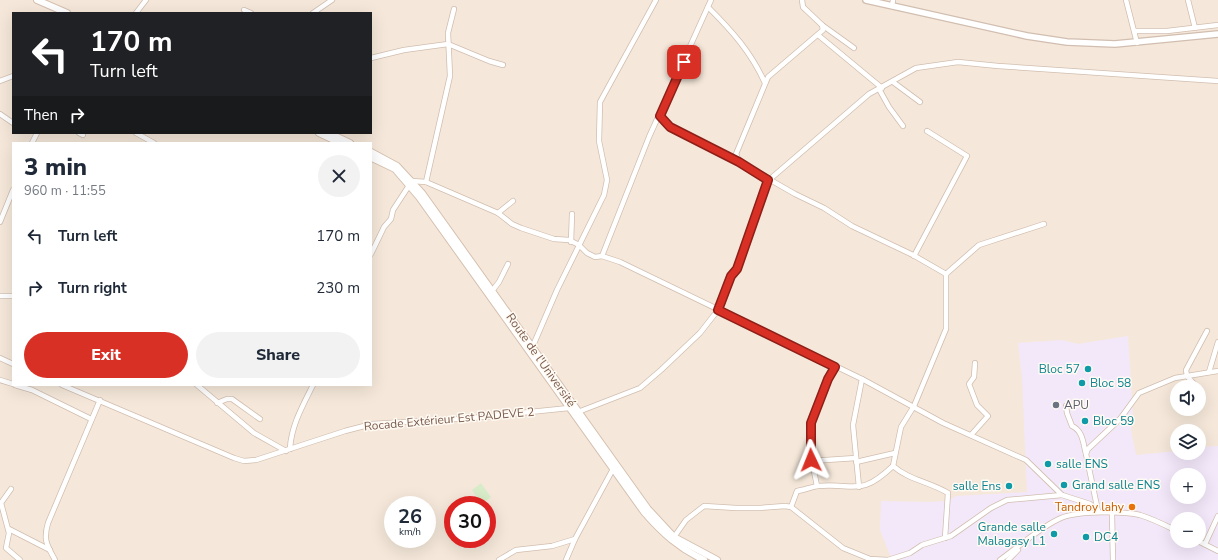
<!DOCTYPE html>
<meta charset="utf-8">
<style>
:root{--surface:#fff;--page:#f2f2f3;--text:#1f2937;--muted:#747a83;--accent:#d93025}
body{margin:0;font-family:"Nunito Sans",sans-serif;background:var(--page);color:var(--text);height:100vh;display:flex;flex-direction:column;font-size:15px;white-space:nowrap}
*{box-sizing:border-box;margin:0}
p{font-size:13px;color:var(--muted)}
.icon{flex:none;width:22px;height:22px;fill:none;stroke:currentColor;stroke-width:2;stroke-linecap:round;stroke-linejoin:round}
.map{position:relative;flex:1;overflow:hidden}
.sheet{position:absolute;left:12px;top:142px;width:360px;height:244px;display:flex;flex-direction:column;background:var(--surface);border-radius:0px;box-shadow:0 4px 16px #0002}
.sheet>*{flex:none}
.hud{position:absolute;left:12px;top:12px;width:360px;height:122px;border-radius:0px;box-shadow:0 4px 16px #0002;background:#202124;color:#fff;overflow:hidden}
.controls{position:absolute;left:1170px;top:380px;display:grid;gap:8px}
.controls a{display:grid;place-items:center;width:36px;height:36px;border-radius:50%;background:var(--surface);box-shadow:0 4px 16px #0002;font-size:20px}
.speed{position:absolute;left:384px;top:496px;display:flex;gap:8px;font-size:20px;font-weight:700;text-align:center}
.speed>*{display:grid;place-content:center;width:52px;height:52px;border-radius:50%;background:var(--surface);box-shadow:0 4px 16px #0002;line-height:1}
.speed small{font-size:10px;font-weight:400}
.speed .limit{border:6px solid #d22;background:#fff;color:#111}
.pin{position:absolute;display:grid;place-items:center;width:34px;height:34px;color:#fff;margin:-17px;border-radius:8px;box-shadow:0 2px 6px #0006}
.me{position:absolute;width:44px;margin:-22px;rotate:358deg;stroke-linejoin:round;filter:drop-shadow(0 0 3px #0008)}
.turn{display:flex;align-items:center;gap:14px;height:84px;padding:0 12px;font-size:18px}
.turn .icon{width:52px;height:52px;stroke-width:2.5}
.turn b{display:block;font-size:28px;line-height:34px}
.then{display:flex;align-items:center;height:38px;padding:0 12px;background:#0003;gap:8px;font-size:15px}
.round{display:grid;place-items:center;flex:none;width:42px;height:42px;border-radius:21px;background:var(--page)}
.headline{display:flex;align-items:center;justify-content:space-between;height:68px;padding:0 12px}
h1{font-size:24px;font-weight:800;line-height:30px}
.action{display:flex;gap:8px;margin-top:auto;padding:8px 12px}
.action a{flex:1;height:46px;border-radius:24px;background:var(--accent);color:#fff;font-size:16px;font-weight:800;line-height:46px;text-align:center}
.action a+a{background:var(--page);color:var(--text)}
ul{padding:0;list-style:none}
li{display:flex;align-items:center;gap:12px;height:52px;padding:0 12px}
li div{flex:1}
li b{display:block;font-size:15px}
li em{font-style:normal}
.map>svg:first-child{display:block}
.residential{fill:#f5e8da;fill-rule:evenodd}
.education{fill:#f3e8fa;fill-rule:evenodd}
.green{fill:#d8ecc9}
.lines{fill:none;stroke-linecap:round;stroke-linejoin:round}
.minor-casing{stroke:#d1beb0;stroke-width:6}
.tertiary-casing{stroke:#d1beb0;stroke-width:8}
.secondary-casing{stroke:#d6c0b0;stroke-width:8}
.minor{stroke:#fff;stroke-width:4.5}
.tertiary{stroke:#fff;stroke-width:5.5}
.secondary{stroke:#fff;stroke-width:6}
.route-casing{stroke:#8d1f18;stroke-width:10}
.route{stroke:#d93025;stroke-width:7}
.culture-dot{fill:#0f9aa8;stroke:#fffaf3;stroke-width:1.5}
.worship-dot{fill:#6b7280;stroke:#fffaf3;stroke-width:1.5}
.food-dot{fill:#e8710a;stroke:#fffaf3;stroke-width:1.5}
.labels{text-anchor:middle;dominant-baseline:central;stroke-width:3;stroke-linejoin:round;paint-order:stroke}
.street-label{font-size:12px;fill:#7a5c4d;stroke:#fffaf3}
.culture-label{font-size:12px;fill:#0d838f;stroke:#fffaf3;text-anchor:start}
.worship-label{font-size:12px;fill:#5b616d;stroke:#fffaf3;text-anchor:start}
.food-label{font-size:12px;fill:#c56008;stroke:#fffaf3;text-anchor:end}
</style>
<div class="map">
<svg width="1218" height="560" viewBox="0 0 1218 560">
<rect width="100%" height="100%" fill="#fdf6ec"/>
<!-- residential -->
<path class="residential" d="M 0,0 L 1218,0 L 1218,560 L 0,560 ZM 13,13 L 371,13 L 371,133 L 13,133 ZM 13,143 L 371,143 L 371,385 L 13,385 ZM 1177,387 L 1199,387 L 1199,409 L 1177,409 ZM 1177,431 L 1199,431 L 1199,453 L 1177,453 ZM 1177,475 L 1199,475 L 1199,497 L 1177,497 ZM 393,505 L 427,505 L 427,539 L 393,539 ZM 453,505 L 487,505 L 487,539 L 453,539 ZM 1177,519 L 1199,519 L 1199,541 L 1177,541 Z"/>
<!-- education -->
<path class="education" d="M 1128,336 L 1133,415 L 1131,430 L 1136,455 L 1177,451 L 1177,453 L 1199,453 L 1199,447 L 1218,446 L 1218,560 L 892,560 L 880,530 L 881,501 L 929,502 L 945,501 L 957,496 L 1027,492 L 1022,378 L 1018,343 L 1062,340 L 1078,344 ZM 1177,475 L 1199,475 L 1199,497 L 1177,497 ZM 1177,519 L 1199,519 L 1199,541 L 1177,541 Z"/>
<!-- green -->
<path class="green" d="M 481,483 L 491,497 L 482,504 L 472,490 Z"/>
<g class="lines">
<defs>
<g id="minor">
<path d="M 1126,0 L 1137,43"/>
<path d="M 1188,0 L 1195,28"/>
<path d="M 892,6 L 893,0"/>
<path d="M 708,7 C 732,31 751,52 765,83"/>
<path d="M 244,10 L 251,13"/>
<path d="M 136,13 L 146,0"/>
<path d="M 313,13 L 332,0"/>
<path d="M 822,25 L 854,48"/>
<path d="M 1135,31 L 1167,31 L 1218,25"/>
<path d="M 818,35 L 882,88"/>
<path d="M 371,58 L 404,50 L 448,44 L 489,61 L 503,65"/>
<path d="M 0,81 L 13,76"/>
<path d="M 893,82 L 920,102"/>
<path d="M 879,89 L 889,107 L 903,126"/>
<path d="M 0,114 L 13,123"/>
<path d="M 659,116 L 670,127 L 739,162 L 795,194 L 824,208 L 852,226 L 913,255 L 946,274 L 979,245 L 1044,224"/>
<path d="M 79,133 L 83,135"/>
<path d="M 136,133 L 154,143"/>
<path d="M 32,143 L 37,133"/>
<path d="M 739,161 L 736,154 L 768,77 L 823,30 L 822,25 L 803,7 L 802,0"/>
<path d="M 426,182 L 450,76 L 448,33 L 454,9"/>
<path d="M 498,213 L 513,201"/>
<path d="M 0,222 L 13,190"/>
<path d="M 571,242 L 572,214"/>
<path d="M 371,254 L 384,227 L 391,219 L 393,210 L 412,181 L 426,182 L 498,213 L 512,224 L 521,228 L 554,239 L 569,240 L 579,245 L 587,253 L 595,257 L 602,256 L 620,262 L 862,379 L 943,423 L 1026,460 L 1062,495 L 1090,504 L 1098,512"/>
<path d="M 602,256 L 649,137 L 711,0"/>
<path d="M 914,256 L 967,156 L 927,131"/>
<path d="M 492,291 L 499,282 L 508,264"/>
<path d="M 0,296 L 13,296"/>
<path d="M 532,348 L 557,290 L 604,195 L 607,180 L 599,141 L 600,102 L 656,0"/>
<path d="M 0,358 L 13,364"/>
<path d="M 1209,372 L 1218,342"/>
<path d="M 0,380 L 13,384"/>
<path d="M 15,385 L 32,390 L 91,419"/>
<path d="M 62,385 L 234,458 L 244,461 L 256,460 L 345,431 L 372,424 L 472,418 L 569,408"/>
<path d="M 197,385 L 254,433 L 286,451"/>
<path d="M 1197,387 L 1187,376 L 1186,370 L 1207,331"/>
<path d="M 217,403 L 227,399 L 232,399 L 260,419"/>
<path d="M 1066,406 L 1067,413 L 1072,426 C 1083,431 1083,443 1086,454"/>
<path d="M 578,412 L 640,388 L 661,370 L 700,333 L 718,310 L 731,276 L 737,269 L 769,180 L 869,94 L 916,68 L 958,62 L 998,66 L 1218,81"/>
<path d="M 1194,412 L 1195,409"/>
<path d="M 971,435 L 988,416 L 977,405 L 969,384 L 974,377 L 975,363"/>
<path d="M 290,449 C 291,426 303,405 313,385"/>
<path d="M 811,461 L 856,458"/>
<path d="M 856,462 L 895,453"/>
<path d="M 893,466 L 901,427 L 914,406 L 946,329 L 946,274"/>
<path d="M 817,486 L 810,451 L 811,423 L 828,379 L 835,367"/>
<path d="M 859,487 L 853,425 L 862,379"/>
<path d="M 11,489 L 1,503 L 9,533 L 6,548 L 20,560"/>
<path d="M 791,507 L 797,491 C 804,490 811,487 818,486 C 857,483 860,497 893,466 C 909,480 930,482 948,493 L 945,538"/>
<path d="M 1098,511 L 1086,454 L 1088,449 L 1120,419 L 1139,393 L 1175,378 L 1218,371"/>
<path d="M 1112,514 L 1113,560"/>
<path d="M 9,529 L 50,550"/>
<path d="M 674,537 L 686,520 L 704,506 L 736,508 L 760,508 L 785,506 L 791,507 L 843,548 L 870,559 L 888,560 L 910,553 L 922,545 L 951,536 L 991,508 L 1007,500 L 1062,495"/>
<path d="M 1198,541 L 1218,551"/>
<path d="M 1205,544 L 1218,516"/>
<path d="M 55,560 C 47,545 43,540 48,523 L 100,400"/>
<path d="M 499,560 L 516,550 L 552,546 L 575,539 L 613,469"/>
<path d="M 566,560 L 575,539"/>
<path d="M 1000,560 C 1018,547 1042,526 1061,518 C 1077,511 1124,511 1140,515 C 1153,519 1165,525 1177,531"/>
<path d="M 1008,560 L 1018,550"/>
</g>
<path id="tertiary" d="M 866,0 L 1027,36 L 1067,42 L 1115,44 L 1218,34"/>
<g id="secondary">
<path d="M 37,0 L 67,13"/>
<path d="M 319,133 L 340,143"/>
<path d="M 329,133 L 350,143"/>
<path d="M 371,152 L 397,166 L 422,193 L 648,509 L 674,537 L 717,560"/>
<path d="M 372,158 L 395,169 L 419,197 L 644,512 C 662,533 679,548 704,560"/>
</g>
</defs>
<!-- minor casing -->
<use href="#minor" class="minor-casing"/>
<!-- tertiary casing -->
<use href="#tertiary" class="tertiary-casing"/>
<!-- secondary casing -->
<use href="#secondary" class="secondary-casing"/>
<!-- minor -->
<use href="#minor" class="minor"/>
<!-- tertiary -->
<use href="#tertiary" class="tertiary"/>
<!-- secondary -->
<use href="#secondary" class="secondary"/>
</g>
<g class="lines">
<defs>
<path id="route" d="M 684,62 L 660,116 L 670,127 L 739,162 L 768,180 L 737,269 L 731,276 L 718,310 L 835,367 L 828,379 L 811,423 L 811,460"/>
</defs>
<!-- route casing -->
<use href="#route" class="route-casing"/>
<!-- route -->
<use href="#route" class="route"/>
</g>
<!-- markers -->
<g class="culture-dot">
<circle cx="1088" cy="369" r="4"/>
<circle cx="1082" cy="383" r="4"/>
<circle cx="1085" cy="421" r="4"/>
<circle cx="1048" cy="464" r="4"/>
<circle cx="1064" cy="485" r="4"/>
<circle cx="1009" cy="486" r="4"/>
<circle cx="1054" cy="534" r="4"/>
<circle cx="1086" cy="537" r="4"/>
</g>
<circle class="worship-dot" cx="1056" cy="405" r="4"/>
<circle class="food-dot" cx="1132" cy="507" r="4"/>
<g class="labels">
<!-- street labels -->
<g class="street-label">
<text transform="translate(541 360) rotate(55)">Route de l'Université</text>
<text transform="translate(449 419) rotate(-5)">Rocade Extérieur Est PADEVE 2</text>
</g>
<!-- culture labels -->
<g class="culture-label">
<text x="1080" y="369" text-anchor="end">Bloc 57</text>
<text x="1090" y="383">Bloc 58</text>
<text x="1093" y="421">Bloc 59</text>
<text x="1056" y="464">salle ENS</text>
<text x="1072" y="485">Grand salle ENS</text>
<text x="1001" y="486" text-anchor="end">salle Ens</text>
<text x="1046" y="527" text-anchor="end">Grande salle<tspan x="1046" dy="14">Malagasy L1</tspan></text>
<text x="1094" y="537">DC4</text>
</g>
<!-- worship labels -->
<g class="worship-label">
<text x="1064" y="405">APU</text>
</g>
<!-- food labels -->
<g class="food-label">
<text x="1124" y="507">Tandroy lahy</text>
</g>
</g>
</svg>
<div class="controls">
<a><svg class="icon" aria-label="sound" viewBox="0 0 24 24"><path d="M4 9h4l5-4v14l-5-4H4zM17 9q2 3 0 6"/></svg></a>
<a><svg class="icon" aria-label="layers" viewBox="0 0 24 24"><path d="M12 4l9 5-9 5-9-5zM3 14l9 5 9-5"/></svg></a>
<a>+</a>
<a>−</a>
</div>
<div class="speed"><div>26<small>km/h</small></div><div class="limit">30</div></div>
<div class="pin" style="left:684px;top:62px;background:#d93025"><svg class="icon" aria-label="arrive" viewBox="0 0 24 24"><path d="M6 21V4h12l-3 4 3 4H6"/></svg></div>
<svg class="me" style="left:811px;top:460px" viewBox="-20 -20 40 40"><path d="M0-17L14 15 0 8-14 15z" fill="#d93025" stroke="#fff" stroke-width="4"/></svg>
<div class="hud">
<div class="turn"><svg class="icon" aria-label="left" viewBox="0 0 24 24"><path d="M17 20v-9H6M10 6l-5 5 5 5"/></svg><div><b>170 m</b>Turn left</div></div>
<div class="then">Then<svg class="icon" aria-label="right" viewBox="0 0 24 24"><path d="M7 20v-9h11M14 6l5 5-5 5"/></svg></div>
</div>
<section class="sheet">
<div class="headline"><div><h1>3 min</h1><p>960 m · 11:55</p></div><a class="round"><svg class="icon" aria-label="close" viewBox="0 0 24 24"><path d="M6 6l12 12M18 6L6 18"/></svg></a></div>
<ul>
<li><svg class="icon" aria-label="left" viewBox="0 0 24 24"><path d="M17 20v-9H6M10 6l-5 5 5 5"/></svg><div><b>Turn left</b></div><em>170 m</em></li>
<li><svg class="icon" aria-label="right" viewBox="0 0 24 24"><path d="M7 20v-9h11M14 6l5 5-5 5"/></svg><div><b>Turn right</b></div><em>230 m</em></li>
</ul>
<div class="action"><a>Exit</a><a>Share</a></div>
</section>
</div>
